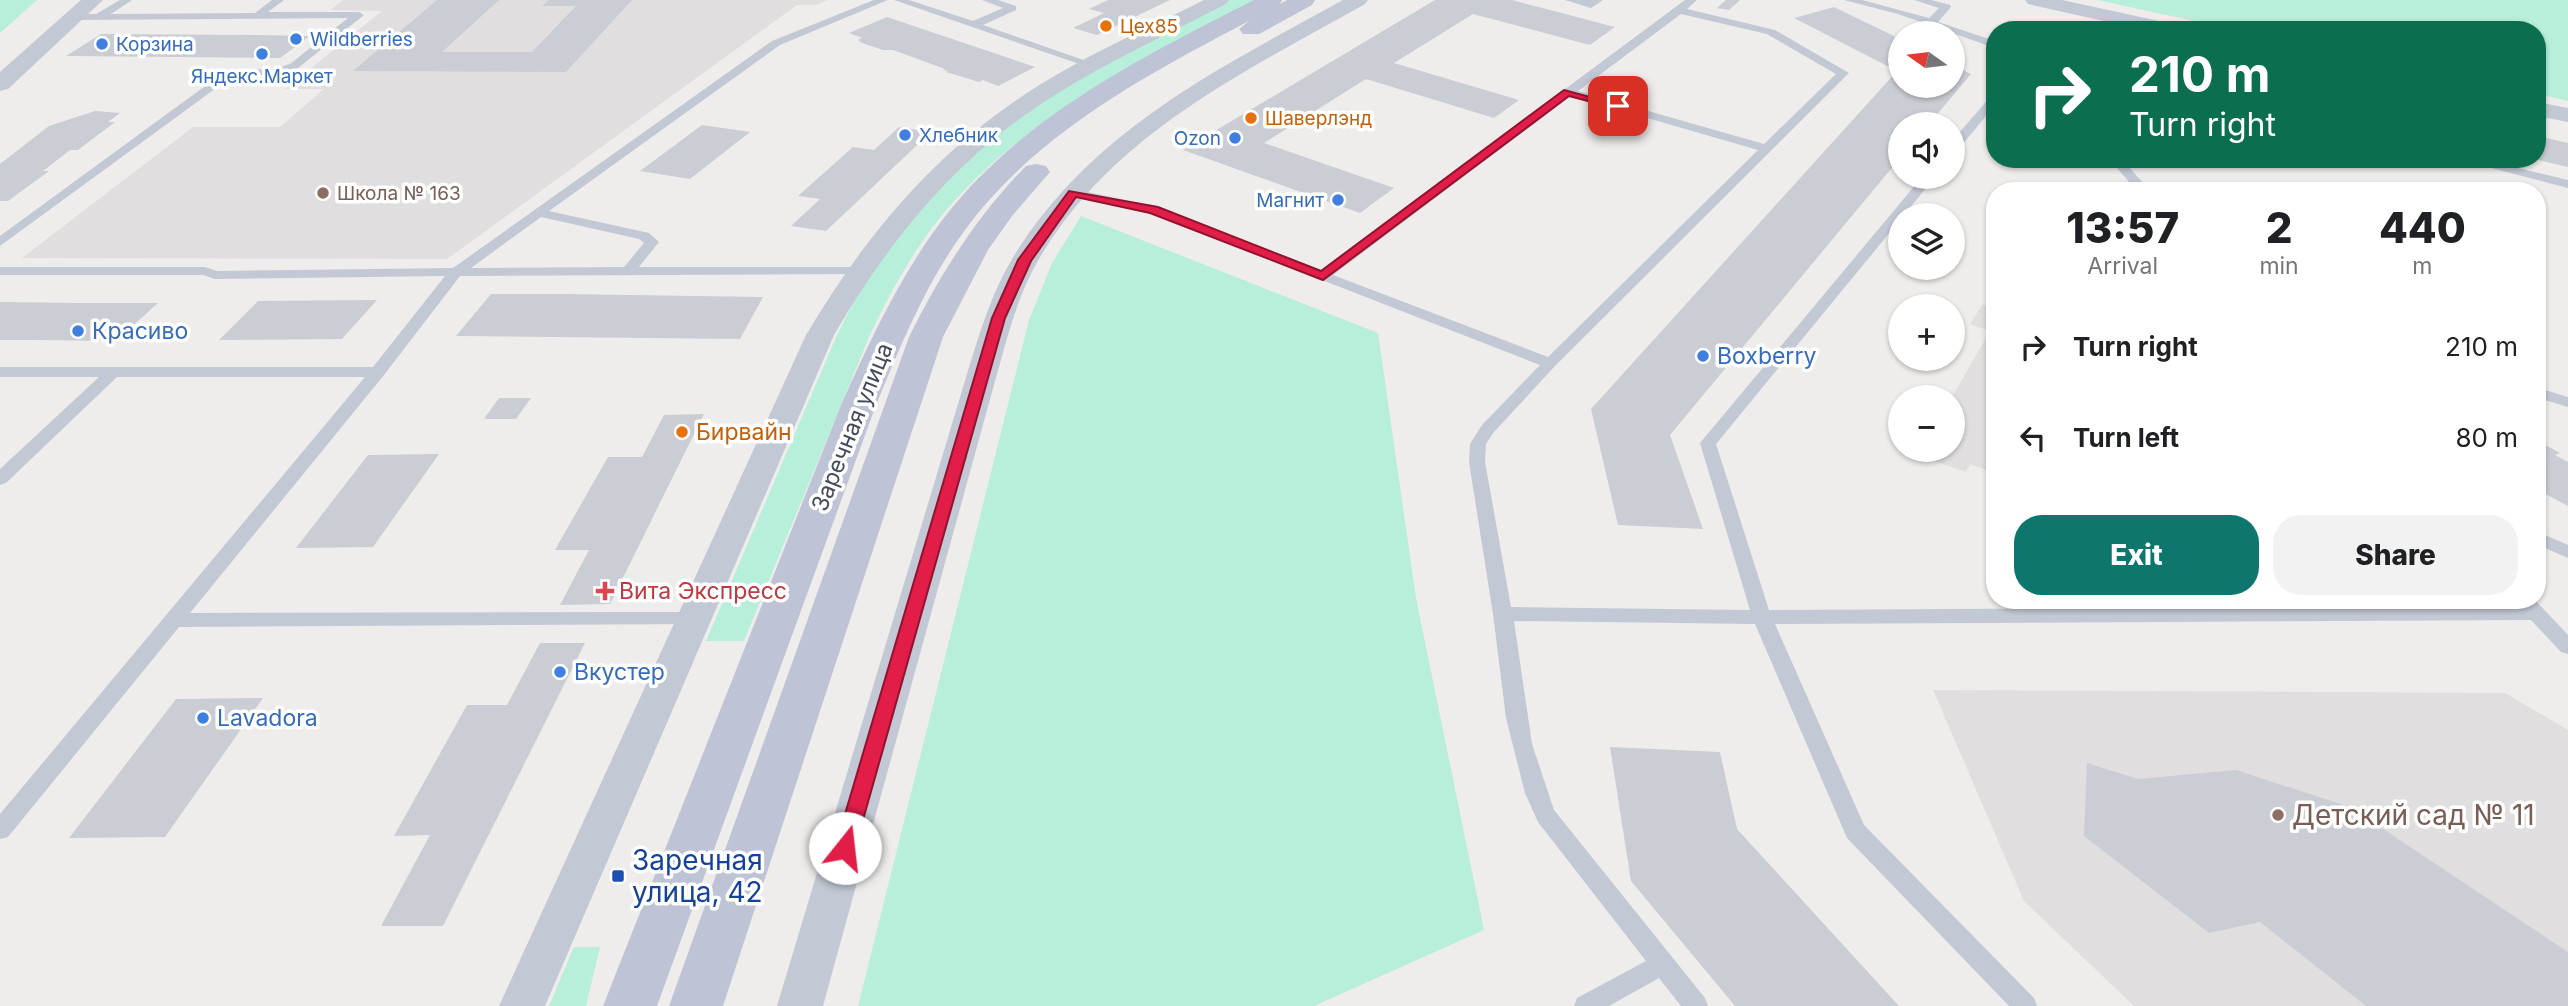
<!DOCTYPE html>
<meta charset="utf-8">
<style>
:root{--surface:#fff;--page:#f2f2f2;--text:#202124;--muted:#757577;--accent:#0f766e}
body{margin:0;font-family:Inter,sans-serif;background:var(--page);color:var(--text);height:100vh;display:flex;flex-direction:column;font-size:26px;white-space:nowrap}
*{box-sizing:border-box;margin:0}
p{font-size:23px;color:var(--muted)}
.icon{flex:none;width:38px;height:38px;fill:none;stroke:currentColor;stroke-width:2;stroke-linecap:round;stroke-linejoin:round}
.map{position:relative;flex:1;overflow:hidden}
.side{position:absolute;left:1986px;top:182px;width:560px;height:427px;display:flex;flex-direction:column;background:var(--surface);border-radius:28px;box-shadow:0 2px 5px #0004}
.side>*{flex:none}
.guide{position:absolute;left:1986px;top:21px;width:560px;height:147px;border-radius:28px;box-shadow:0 2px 5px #0004;background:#0b6e4f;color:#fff;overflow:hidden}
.needle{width:46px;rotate:284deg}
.tools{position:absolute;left:1888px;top:21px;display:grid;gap:14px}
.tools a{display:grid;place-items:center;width:77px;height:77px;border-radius:50%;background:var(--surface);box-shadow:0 2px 5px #0004;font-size:35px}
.pin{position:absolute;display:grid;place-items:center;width:60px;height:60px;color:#fff;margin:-30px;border-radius:14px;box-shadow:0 4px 10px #0006}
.me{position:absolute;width:77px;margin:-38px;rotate:16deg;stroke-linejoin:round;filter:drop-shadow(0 0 5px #0008)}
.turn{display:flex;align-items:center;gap:24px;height:147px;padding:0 28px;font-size:32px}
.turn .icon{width:91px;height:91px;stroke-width:2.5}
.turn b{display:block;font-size:49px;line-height:60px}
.eta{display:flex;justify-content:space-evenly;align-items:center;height:119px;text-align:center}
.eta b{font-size:42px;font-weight:800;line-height:49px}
.primary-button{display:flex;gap:14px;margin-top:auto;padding:14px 28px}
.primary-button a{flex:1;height:80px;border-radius:28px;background:var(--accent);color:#fff;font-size:28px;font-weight:800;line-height:80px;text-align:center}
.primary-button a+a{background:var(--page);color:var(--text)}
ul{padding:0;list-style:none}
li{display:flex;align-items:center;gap:21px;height:91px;padding:0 28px}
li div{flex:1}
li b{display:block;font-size:26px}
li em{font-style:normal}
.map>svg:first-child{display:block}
.education{fill:#e0dede}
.green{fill:#b8efda}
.building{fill:#cbcdd4}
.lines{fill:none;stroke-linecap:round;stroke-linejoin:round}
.lane{fill:#c2c8d4;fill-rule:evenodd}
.street{fill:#c2c8d4;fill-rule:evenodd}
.secondary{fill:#bec4d6;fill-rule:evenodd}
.route{fill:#e11d48;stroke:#92132f;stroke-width:2}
.food-dot{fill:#e8710a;stroke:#fff;stroke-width:2.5}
.shop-dot{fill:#3f7fe0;stroke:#fff;stroke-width:2.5}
.education-dot{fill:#8d6e63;stroke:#fff;stroke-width:2.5}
.health-dot{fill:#e0444e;stroke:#fff;stroke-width:2.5}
.transit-dot{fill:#1a4fb4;stroke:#fff;stroke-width:2.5}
.labels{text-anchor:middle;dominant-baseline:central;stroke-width:7;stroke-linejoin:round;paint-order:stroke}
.far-food-label{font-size:19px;fill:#c56008;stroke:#fff;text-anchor:start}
.far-shop-label{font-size:19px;fill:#366cbe;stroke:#fff;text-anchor:start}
.far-education-label{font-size:19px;fill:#785e54;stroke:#fff;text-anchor:start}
.shop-label{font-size:23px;fill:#366cbe;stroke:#fff;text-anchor:start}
.street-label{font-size:23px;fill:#444b5a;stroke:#fff}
.food-label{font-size:23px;fill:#c56008;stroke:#fff;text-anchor:start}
.health-label{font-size:23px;fill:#be3a42;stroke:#fff;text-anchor:start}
.near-education-label{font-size:28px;fill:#785e54;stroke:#fff;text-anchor:start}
.near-transit-label{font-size:28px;fill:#164399;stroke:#fff;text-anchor:start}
</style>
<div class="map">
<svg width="2568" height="1006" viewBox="0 0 2568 1006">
<rect width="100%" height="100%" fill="#efedec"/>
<!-- education -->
<g class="education">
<path d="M 343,0 L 828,0 L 816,5 L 797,5 L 447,259 L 22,258 L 193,127 L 280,127 L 324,89 L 285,89 L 382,11 L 330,10 Z"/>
<path d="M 1982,305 L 1995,309 L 1995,473 L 1970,464 L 1966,472 L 1934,461 L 1936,453 L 1928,450 L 1953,450 L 1952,397 L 1990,331 L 1970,324 Z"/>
<path d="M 1933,690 L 2505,693 L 2568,730 L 2568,1006 L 2134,1006 L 2024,901 Z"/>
</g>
<!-- green -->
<g class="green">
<path d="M 0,0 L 37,0 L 0,33 Z"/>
<path d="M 1229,0 L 1257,0 C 1142,59 1028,114 943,214 C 912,251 890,294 869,337 L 744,641 L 706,641 L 837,335 L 862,286 L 890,246 L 944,182 L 1017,118 L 1103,64 Z"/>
<path d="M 2097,0 L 2568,0 L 2568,101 L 2538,94 L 2538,30 L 2236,30 Z"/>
<path d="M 1081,216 L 1378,333 L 1416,598 L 1484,930 L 1314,1006 L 858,1006 L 1029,320 L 1052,263 Z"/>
<path d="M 574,947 L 600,947 L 586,1006 L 549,1006 Z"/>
</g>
<!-- building -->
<g class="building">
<path d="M 437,0 L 499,0 L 442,52 L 532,52 L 576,6 L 542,6 L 549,0 L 632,0 L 566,72 L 353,71 Z"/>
<path d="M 1108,0 L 1170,0 L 1097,35 L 1073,28 L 1104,13 L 1089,9 Z"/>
<path d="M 1435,0 L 1512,0 L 1615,27 L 1590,45 L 1473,14 L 1394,63 L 1519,100 L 1494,118 L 1366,79 L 1264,143 L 1394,188 L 1360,213 L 1183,150 Z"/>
<path d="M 1726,0 L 1740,0 L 1729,10 L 1717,8 Z"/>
<path d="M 1834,7 L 1900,39 L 1900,86 L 1953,86 L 1953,65 L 1971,74 L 1929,124 L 1900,124 L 1900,158 L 1670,435 L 1703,529 L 1618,525 L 1591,409 L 1897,71 L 1794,18 Z"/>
<path d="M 887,17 L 1000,55 L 1035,67 L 998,86 L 983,80 L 979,82 L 946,72 L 948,71 L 943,70 L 945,69 L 893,50 L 883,50 L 862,43 L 858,40 L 862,38 L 849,33 Z"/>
<path d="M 101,34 L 260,35 L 310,36 L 280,58 L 66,56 Z"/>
<path d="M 95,111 L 120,113 L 108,122 L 115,122 L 78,150 L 70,150 L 43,171 L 49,171 L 8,201 L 0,201 L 0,164 L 49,126 Z"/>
<path d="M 702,125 L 750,132 L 690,179 L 640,171 Z"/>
<path d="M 899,127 L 931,132 L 826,231 L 791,226 L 820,199 L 798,196 L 853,147 L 874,150 Z"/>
<path d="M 2538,136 L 2568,143 L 2568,167 L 2538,160 Z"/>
<path d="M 491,294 L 563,294 L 763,297 L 740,339 L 456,336 Z"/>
<path d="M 377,300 L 342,339 L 219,340 L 258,301 Z"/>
<path d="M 0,302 L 80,303 L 158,303 L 116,341 L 33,340 L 0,340 Z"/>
<path d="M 499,398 L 531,398 L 516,419 L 484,419 Z"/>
<path d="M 704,414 L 610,604 L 560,605 L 589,550 L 555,550 L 608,457 L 642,457 L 664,415 Z"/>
<path d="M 2538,437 L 2543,440 L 2545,445 L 2560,453 L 2555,455 L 2568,462 L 2568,506 L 2538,490 Z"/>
<path d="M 439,454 L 373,547 L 296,548 L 368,455 Z"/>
<path d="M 540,643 L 585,643 L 443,926 L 381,926 L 430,835 L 394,836 L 467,705 L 507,705 Z"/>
<path d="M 263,698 L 165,837 L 69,838 L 176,699 Z"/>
<path d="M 1610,747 L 1720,752 L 1737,829 L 1899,1006 L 1735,1006 L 1631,881 Z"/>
<path d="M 2087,763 L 2138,779 L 2236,770 L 2350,807 L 2568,952 L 2568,1006 L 2366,1006 L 2260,922 L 2209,933 L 2084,836 Z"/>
</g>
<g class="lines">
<!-- lane -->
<g class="lane">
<path d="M 120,0 L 132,0 L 111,14 L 255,13 L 272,0 L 284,0 L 268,12 L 359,12 L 364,15 L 298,68 L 274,75 L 234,75 L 0,246 L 0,236 L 227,70 L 273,69 L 290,64 L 348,18 L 74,20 L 69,17 L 74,14 L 96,14 Z"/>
<path d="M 874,0 L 888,0 L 780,45 L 549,211 L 649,233 L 659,242 L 639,267 L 858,267 L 863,268 L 863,274 L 460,276 L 384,375 L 190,613 L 695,612 L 702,614 L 705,619 L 702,624 L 179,627 L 8,837 L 0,839 L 0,814 L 365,377 L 117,377 L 6,483 L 0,485 L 0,469 L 99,377 L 0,377 L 0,367 L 373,367 L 445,276 L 215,279 L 203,275 L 0,275 L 0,267 L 205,267 L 217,271 L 453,268 L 772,41 ZM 541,217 L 639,239 L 644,243 L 624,267 L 471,268 Z"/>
<path d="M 894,0 L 909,0 L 973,21 L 1003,8 L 982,0 L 998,0 L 1016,6 L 1016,10 L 983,25 L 1098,65 L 1088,67 Z"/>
<path d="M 1565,0 L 1603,0 L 1591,8 Z"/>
<path d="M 1685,0 L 1697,0 L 1687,9 L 1775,30 L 1849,73 L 1555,366 L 1494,432 L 1486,444 L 1485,462 L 1511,607 L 1750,610 L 1700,443 L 1922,177 L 1935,177 L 1904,215 L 1900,215 L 1900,220 L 1716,444 L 1769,610 L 2519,606 L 2515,600 L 2535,600 L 2568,635 L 2568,654 L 2561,652 L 2531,620 L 1775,624 L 1864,825 L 2034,998 L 2037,1006 L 2009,1006 L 1847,838 L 1755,624 L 1514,621 L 1532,744 L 1554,810 L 1705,998 L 1708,1006 L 1681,1006 L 1659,978 L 1609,1006 L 1574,1006 L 1577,998 L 1646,961 L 1538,822 L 1525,793 L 1506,718 L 1493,614 L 1469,462 L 1470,444 L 1482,425 L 1540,365 L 1150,213 L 1073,197 L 1066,193 L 1073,189 L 1159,207 L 1321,270 ZM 1681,14 L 1767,34 L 1836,74 L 1764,144 L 1578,91 ZM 1571,96 L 1758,150 L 1548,357 L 1333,275 Z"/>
<path d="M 1844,0 L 1862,0 L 1929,18 L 1939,8 L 1914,0 L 1931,0 L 1950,5 L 1951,7 L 1938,22 L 1995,41 L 1995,48 L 1898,14 Z"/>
<path d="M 1995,94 L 1995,105 L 1957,151 L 1953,152 L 1953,140 L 1991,96 Z"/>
<path d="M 2109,159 L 2122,159 L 2150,191 L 2137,191 Z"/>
<path d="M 2457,159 L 2480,159 L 2568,180 L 2568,188 Z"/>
<path d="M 2538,388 L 2568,397 L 2568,407 L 2538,398 Z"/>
<path d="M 2538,532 L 2568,545 L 2568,558 L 2538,545 Z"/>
</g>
<!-- street -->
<g class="street">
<path d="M 81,0 L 103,0 L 8,89 L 0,91 L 0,72 Z"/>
<path d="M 1204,0 L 1229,0 L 1226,4 C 1158,39 1087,71 1025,115 C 944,173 884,249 834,335 L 545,1006 L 499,1006 L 806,335 C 859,246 922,167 1008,106 C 1068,63 1138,33 1204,0 Z"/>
<path d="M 1343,0 L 1368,0 L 1365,4 C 1244,72 1111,135 1039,259 C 1018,294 1008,335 997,374 L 823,1006 L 777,1006 L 967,374 C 979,335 991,294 1012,259 C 1090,131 1216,70 1343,0 Z"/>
<path d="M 2025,0 L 2062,0 L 2173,24 L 2183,30 L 2144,30 L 2028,4 Z"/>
<path d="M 2538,102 L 2568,108 L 2568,122 L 2538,116 Z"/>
</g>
<!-- secondary -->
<g class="secondary">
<path d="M 1254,0 L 1282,0 L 1280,4 L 1287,0 L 1315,0 L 1312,5 L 1259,34 L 1243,34 L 1239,29 L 1249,21 C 1146,75 1035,134 965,230 C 926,283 901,344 876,405 L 657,1006 L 603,1006 L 841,405 C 870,340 900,276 943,219 C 1021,117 1142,57 1254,0 Z"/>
<path d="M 1036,164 L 1046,166 L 1050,172 L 1012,216 L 988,250 L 943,337 L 723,1006 L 669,1006 L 909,337 C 940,274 977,216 1026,166 Z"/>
</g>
</g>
<!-- route -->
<path class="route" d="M 1564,90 L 1623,106 L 1618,109 L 1569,96 L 1323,280 L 1150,213 L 1076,197 L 1031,261 L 1005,318 L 855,848 L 852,854 L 845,856 L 838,854 L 835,848 L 992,318 L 1018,260 L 1069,191 L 1158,207 L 1321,271 Z"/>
<!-- markers -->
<g class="food-dot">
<circle cx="1106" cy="26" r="7"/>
<circle cx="1251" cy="118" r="7"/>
<circle cx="682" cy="432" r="7"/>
</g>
<g class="shop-dot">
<circle cx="296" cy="39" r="7"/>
<circle cx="102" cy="44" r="7"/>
<circle cx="262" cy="54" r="7"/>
<circle cx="905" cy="135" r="7"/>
<circle cx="1235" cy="138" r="7"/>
<circle cx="1338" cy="200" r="7"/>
<circle cx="78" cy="331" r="7"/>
<circle cx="1703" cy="356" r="7"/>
<circle cx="560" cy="672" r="7"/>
<circle cx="203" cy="718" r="7"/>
</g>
<g class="education-dot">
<circle cx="323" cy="193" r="7"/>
<circle cx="2278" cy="815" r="7"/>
</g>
<path class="health-dot" d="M601.5 580.5h7v7h7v7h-7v7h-7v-7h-7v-7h7z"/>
<rect class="transit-dot" x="611" y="869" width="14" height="14" rx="3.5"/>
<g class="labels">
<!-- far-food labels -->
<g class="far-food-label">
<text x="1120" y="26">Цех85</text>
<text x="1265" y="118">Шаверлэнд</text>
</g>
<!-- far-shop labels -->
<g class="far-shop-label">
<text x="310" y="39">Wildberries</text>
<text x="116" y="44">Корзина</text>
<text x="262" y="76" text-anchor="middle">Яндекс.Маркет</text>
<text x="919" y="135">Хлебник</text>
<text x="1221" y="138" text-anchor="end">Ozon</text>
<text x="1324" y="200" text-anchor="end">Магнит</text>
</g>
<!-- far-education labels -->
<g class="far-education-label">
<text x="337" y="193">Школа № 163</text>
</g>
<!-- shop labels -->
<g class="shop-label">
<text x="92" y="331">Красиво</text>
<text x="1717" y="356">Boxberry</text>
<text x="574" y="672">Вкустер</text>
<text x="217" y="718">Lavadora</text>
</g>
<!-- street labels -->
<g class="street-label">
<text transform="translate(852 427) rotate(-68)">Заречная улица</text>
</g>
<!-- food labels -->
<g class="food-label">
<text x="696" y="432">Бирвайн</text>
</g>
<!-- health labels -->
<g class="health-label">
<text x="619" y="591">Вита Экспресс</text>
</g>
<!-- near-education labels -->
<g class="near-education-label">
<text x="2292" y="815">Детский сад № 11</text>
</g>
<!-- near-transit labels -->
<g class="near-transit-label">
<text x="632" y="860">Заречная<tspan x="632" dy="32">улица, 42</tspan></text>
</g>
</g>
</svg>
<div class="tools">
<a><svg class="needle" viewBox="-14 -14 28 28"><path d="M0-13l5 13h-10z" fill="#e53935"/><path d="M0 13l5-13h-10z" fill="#757577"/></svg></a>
<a><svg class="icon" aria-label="sound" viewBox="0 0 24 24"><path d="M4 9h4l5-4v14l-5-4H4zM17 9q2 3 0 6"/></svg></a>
<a><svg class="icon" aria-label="layers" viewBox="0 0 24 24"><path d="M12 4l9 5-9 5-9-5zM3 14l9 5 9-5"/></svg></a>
<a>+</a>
<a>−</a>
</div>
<div class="pin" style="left:1618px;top:106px;background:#d93025"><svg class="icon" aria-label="arrive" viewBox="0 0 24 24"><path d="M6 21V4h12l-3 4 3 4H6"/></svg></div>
<svg class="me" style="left:845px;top:848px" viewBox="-20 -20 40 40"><circle r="19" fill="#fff"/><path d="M0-13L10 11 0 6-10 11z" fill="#e11d48"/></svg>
<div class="guide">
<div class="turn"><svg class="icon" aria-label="right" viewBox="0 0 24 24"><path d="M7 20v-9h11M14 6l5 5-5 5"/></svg><div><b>210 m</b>Turn right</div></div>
</div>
<section class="side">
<div class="eta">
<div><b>13:57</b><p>Arrival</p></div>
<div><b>2</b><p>min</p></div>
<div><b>440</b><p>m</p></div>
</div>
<ul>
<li><svg class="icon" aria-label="right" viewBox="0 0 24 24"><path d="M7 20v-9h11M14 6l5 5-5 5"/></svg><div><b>Turn right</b></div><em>210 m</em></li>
<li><svg class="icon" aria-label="left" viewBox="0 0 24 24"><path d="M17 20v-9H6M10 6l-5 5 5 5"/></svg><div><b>Turn left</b></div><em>80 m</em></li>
</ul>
<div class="primary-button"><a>Exit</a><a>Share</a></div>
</section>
</div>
